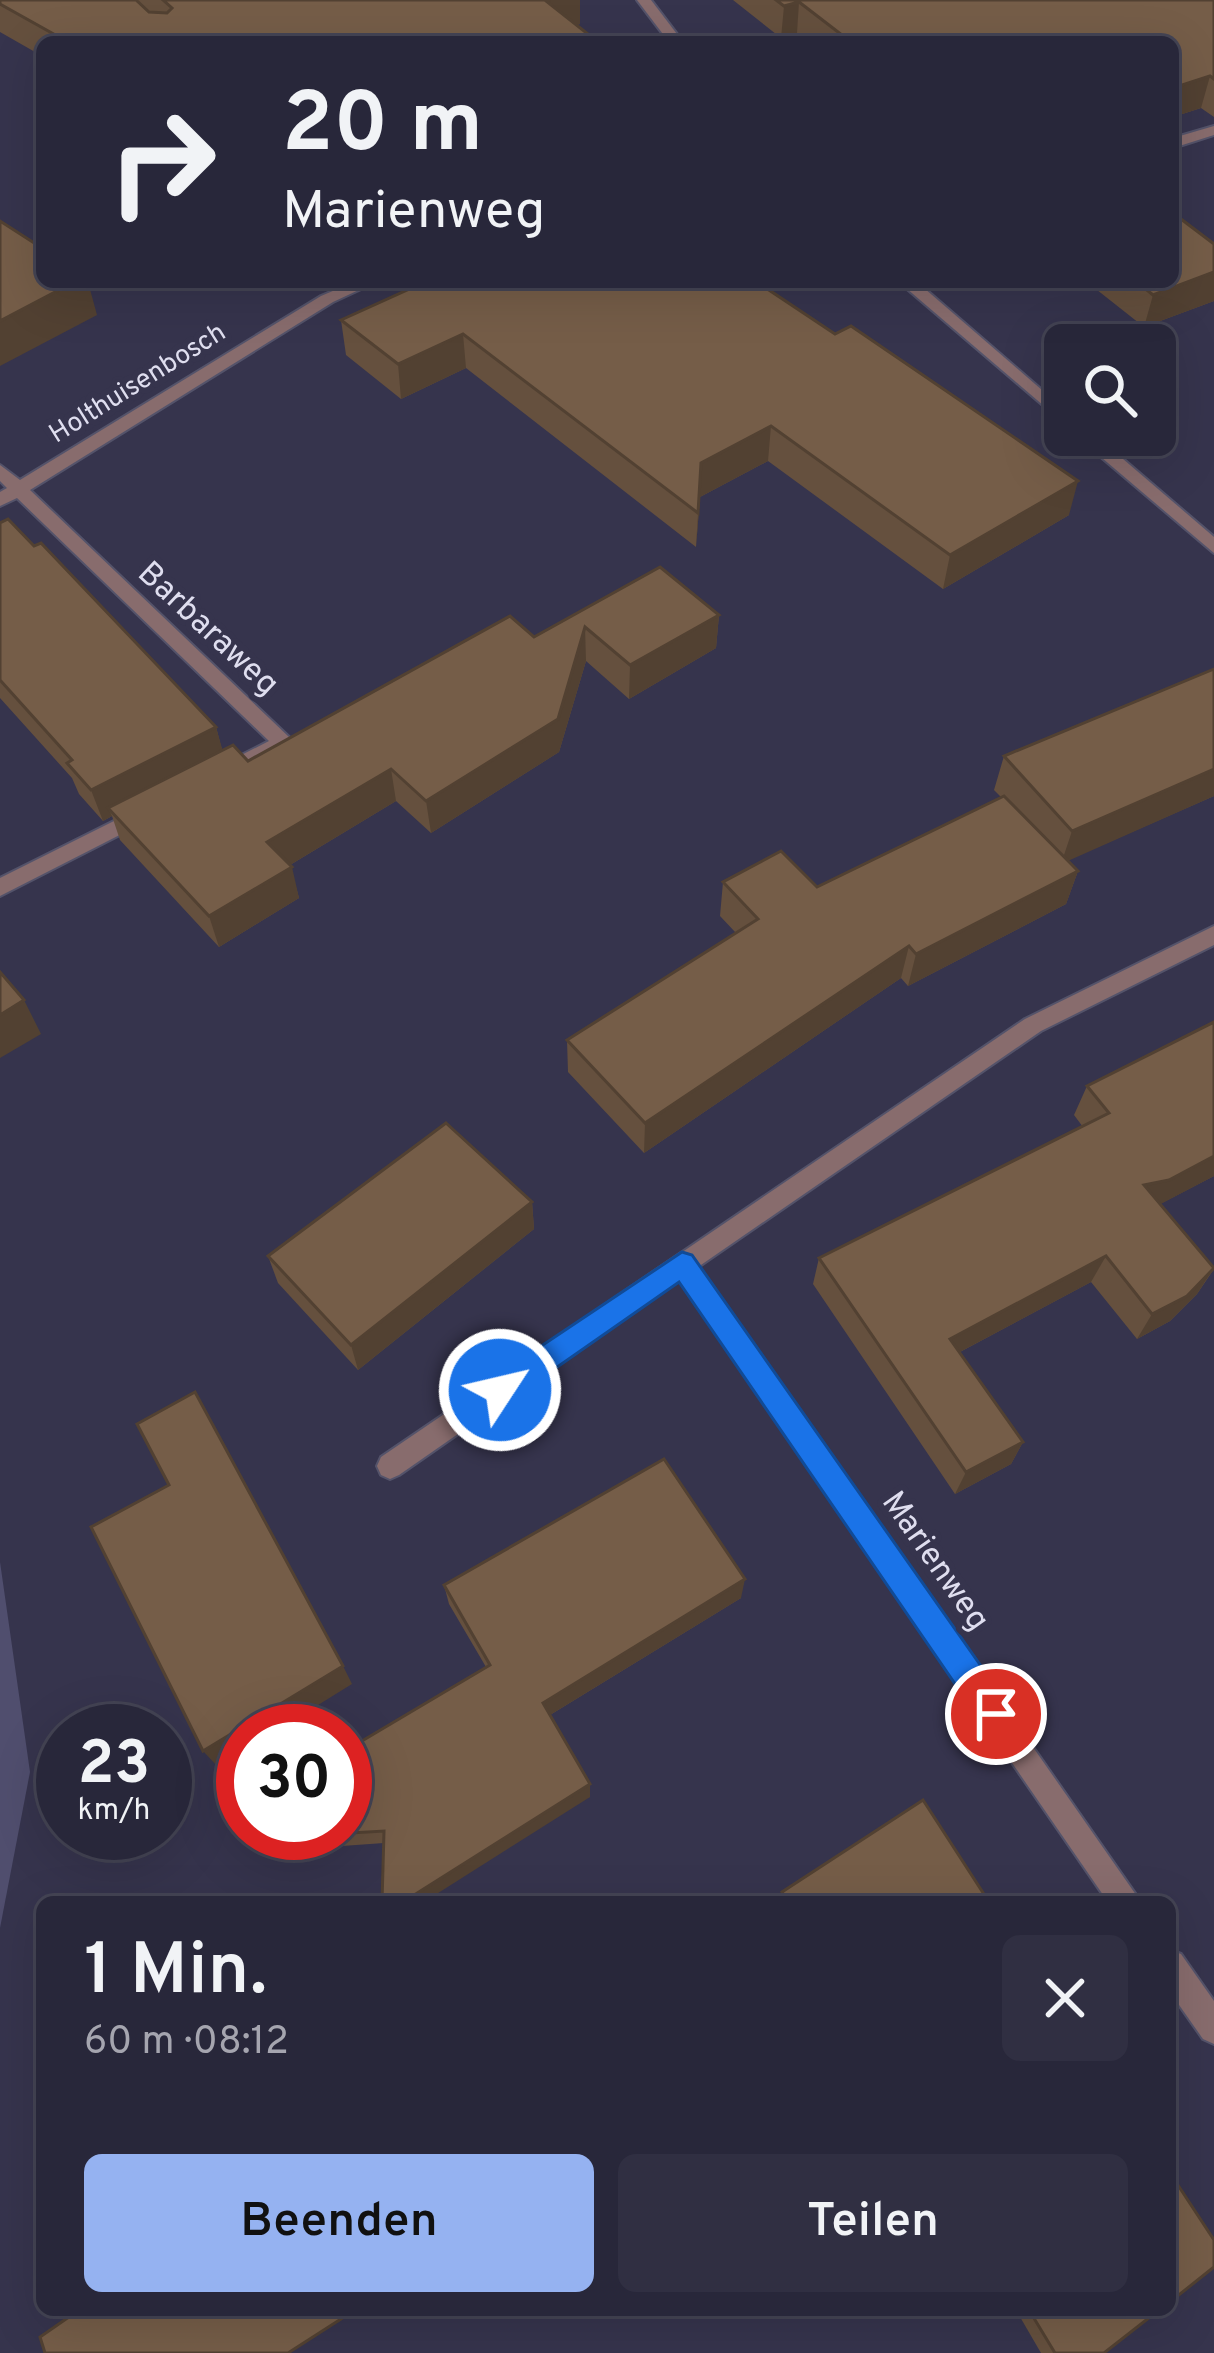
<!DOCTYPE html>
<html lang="de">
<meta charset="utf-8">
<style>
:root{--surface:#28273a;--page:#302f42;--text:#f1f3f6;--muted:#a5a5af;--line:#444454;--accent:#95b2f1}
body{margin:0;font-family:Overpass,sans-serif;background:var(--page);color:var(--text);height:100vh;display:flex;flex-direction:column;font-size:45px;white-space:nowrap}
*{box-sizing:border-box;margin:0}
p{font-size:39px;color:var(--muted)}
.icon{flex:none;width:66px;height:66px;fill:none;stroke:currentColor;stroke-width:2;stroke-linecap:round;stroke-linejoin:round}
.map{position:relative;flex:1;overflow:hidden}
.sheet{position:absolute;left:36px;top:1896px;width:1140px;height:420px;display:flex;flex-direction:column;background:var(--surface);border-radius:18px;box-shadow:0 12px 48px #0002,0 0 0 3px var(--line)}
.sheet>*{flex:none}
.banner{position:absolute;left:36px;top:36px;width:1143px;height:252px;border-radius:18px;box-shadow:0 12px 48px #0002,0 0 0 3px var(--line);background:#28273a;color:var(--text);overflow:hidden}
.controls{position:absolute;left:1044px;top:324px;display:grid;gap:24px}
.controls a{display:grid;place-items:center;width:132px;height:132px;border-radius:18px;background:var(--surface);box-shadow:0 12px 48px #0002,0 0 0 3px var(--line);font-size:60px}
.speed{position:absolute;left:36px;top:1704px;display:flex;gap:24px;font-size:60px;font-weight:700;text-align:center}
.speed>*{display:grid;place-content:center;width:156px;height:156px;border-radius:50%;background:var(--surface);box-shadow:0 12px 48px #0002,0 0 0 3px var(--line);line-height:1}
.speed small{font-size:30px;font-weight:400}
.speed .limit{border:18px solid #d22;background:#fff;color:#111}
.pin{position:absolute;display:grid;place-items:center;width:102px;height:102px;color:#fff;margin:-51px;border:6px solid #fff;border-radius:50%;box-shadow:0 3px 12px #0007}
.me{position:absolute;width:132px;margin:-66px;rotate:55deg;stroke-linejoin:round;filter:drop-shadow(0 0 9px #0008)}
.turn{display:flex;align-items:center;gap:42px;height:252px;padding:0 48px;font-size:54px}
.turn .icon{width:156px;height:156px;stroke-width:2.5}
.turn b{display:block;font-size:84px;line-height:102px}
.round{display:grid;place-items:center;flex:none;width:126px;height:126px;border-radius:18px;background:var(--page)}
.overview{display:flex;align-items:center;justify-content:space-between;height:204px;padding:0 48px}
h1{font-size:72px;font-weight:600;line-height:90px}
.primary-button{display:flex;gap:24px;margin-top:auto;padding:24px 48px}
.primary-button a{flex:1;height:138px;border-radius:18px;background:var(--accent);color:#111;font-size:48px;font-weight:600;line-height:138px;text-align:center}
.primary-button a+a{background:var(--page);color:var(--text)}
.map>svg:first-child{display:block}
.green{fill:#504e6e}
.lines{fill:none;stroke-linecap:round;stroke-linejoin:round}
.street-casing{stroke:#54536a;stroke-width:4}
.street{fill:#886c6d;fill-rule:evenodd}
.wall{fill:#65503e}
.shaded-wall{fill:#524132}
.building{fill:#755d48;stroke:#524132;stroke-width:3}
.route{fill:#1a73e8;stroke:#114b97;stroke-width:3}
.labels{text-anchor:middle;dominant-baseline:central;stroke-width:12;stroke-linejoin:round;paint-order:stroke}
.far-street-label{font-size:27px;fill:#dfdeef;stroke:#36344d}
.street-label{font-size:33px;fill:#dfdeef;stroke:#36344d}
</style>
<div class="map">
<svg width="1214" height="2353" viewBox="0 0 1214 2353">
<rect width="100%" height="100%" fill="#36344d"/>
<!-- green -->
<path class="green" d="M 0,1562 L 30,1772 L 0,1928 Z"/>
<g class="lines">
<defs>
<g id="street">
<path d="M 637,0 L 651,0 L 683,42 L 669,42 Z"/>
<path d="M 1214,126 L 1214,135 L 1173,148 L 1173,138 Z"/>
<path d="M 354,282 L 376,282 L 333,302 L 30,490 L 290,738 L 290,748 L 223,781 L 213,773 L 216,768 L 269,741 L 17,498 L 0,506 L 0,492 L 7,488 L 0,481 L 0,465 L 20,480 L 321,296 Z"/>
<path d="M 899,282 L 917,282 L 1065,410 L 1065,424 Z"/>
<path d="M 1075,435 L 1095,435 L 1214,537 L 1214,553 Z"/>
<path d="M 144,806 L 154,814 L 151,819 L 0,896 L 0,878 Z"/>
<path d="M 1214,926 L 1214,945 L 1041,1031 L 698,1267 L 1141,1902 L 1108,1902 L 679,1280 L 399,1475 L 390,1479 L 381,1475 L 377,1466 L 381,1457 L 1025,1019 Z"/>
<path d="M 1170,1950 L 1181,1954 L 1214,2001 L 1214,2044 L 1203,2039 L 1170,1992 Z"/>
</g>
</defs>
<!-- street casing -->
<use href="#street" class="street-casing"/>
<!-- street -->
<use href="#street" class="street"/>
</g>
<!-- wall -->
<g class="wall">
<path d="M 0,0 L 580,0 L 580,24 L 576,25 L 598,42 L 42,42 L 42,56 L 0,32 Z"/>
<path d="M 733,0 L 1214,0 L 1214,117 L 1201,108 L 1173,117 L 1173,42 L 807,42 L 797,33 L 781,38 Z"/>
<path d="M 1214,244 L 1214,301 L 1144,327 L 1087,282 L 1173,282 Z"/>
<path d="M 425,282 L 1069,515 L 943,589 L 768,461 L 700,497 L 696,547 L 466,368 L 401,399 L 346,355 L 341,320 Z"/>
<path d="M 0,523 L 216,727 L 222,750 L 248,761 L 534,637 L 660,567 L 719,615 L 716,648 L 629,699 L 586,661 L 559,752 L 431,833 L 396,801 L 290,865 L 299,898 L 219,947 L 120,840 L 112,816 L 103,821 L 79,794 L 72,778 L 0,698 Z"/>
<path d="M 1004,756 L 1214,796 L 1068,860 L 1078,871 L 1066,904 L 908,986 L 901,978 L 644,1153 L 568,1072 L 567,1040 L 736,933 L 720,916 L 723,882 L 817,887 L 1001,797 L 994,790 Z"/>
<path d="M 1214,1022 L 1214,1176 L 1160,1204 L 1214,1269 L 1197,1294 L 1170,1321 L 1137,1339 L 1091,1282 L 960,1352 L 1023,1442 L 1011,1464 L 955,1494 L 813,1284 L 819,1258 L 1083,1127 L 1074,1115 L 1087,1086 Z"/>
<path d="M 532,1202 L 534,1229 L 358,1370 L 278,1283 L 268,1256 Z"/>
<path d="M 444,1585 L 741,1598 L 550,1715 L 590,1784 L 590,1797 L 384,1843 L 342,1846 L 333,1834 L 486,1667 L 449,1604 Z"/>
<path d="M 782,1892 L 989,1902 L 776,1902 Z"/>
<path d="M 1016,2310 L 1159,2310 L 1104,2353 L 1041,2353 Z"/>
</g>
<!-- shaded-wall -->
<g class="shaded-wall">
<path d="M 550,0 L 580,0 L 580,24 L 547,35 L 546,1 Z"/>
<path d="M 799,2 L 797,33 L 781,38 L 784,6 Z"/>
<path d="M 1210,76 L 1201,108 L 1173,117 L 1173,88 Z"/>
<path d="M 1214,272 L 1214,301 L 1144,327 L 1153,295 Z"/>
<path d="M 74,282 L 88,282 L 97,315 L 0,366 L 0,321 Z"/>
<path d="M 463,334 L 466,368 L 401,399 L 398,364 Z"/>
<path d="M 771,426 L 768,461 L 700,497 L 696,547 L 701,463 Z"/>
<path d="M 1078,481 L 1069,515 L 943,589 L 950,555 Z"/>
<path d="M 719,615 L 716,648 L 629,699 L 630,665 Z"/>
<path d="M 585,627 L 586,661 L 559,752 L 431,833 L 426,801 Z"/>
<path d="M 216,727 L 225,759 L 108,808 L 112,816 L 103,821 L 91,790 Z"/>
<path d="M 391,769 L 396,801 L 275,874 L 267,842 Z"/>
<path d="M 1214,769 L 1214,796 L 1061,864 L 1072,831 Z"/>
<path d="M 292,867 L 299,898 L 219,947 L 209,916 Z"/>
<path d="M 1078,871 L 1066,904 L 908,986 L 916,954 Z"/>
<path d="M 909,946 L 901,978 L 644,1153 L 645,1123 Z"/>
<path d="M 24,1000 L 41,1034 L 0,1058 L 0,1015 Z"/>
<path d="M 1214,1156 L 1214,1176 L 1153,1208 L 1144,1185 Z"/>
<path d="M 532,1202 L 534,1229 L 358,1370 L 351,1345 Z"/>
<path d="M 1106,1256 L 1091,1282 L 939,1363 L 950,1339 Z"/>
<path d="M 1214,1268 L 1197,1294 L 1170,1321 L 1137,1339 L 1152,1314 Z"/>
<path d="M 1023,1442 L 1011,1464 L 955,1494 L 966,1472 Z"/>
<path d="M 745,1579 L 741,1598 L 545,1718 L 543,1703 Z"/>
<path d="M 343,1666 L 352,1684 L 276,1731 L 243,1731 L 243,1751 L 218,1767 L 203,1751 Z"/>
<path d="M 590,1784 L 590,1797 L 424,1902 L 403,1902 Z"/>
</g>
<!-- building -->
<g class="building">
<path d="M 0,0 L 136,0 L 149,12 L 167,13 L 172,8 L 163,0 L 550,0 L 546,1 L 598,42 L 68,42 L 0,4 Z"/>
<path d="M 776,0 L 1214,0 L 1214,79 L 1210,76 L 1173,88 L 1173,42 L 851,42 L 799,2 L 784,6 Z"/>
<path d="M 1173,213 L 1214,244 L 1214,272 L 1153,295 L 1137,282 L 1173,282 Z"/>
<path d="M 0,221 L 42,248 L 42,282 L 74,282 L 0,321 Z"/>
<path d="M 425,282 L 757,282 L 835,334 L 851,326 L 1078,481 L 950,555 L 771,426 L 701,463 L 698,513 L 463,334 L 398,364 L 341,320 Z"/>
<path d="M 8,519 L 34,546 L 41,543 L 216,727 L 91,790 L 67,763 L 72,760 L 0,680 L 0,523 Z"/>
<path d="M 660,567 L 719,615 L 630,665 L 585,627 L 558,719 L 426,801 L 391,769 L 267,842 L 292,867 L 209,916 L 108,808 L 233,745 L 248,761 L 510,616 L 534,637 Z"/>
<path d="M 1214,669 L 1214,769 L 1072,831 L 1004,756 Z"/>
<path d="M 1004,796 L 1078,871 L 916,954 L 909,946 L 645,1123 L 567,1040 L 758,919 L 723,882 L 781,851 L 817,887 Z"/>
<path d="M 0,972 L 24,1000 L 0,1015 Z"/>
<path d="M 1214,1022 L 1214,1156 L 1169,1180 L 1144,1185 L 1214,1268 L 1187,1296 L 1152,1314 L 1106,1256 L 950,1339 L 1023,1442 L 966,1472 L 819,1258 L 1109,1113 L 1087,1086 Z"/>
<path d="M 446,1123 L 532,1202 L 351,1345 L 268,1256 Z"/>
<path d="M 195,1392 L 343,1666 L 203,1751 L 91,1527 L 169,1485 L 137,1424 Z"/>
<path d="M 664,1459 L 745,1579 L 543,1703 L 590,1784 L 403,1902 L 382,1902 L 384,1831 L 333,1834 L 345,1833 L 345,1751 L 490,1665 L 444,1585 Z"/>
<path d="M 923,1800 L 989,1902 L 788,1902 L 782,1892 Z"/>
<path d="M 1170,2173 L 1214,2240 L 1214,2267 L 1170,2302 Z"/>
<path d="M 79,2310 L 355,2310 L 288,2353 L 45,2353 L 40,2337 Z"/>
<path d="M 1029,2310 L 1159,2310 L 1104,2353 L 1055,2353 Z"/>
</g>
<!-- route -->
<path class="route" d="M 682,1252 L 692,1255 L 1007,1703 L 1012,1714 L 1007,1726 L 996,1731 L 984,1726 L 679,1282 L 510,1400 L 500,1404 L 489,1400 L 485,1390 L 489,1381 Z"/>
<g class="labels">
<!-- far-street labels -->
<g class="far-street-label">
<text transform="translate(138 384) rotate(-32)">Holthuisenbosch</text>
</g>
<!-- street labels -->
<g class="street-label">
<text transform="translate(207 630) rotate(43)">Barbaraweg</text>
<text transform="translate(934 1562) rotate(55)">Marienweg</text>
</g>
</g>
</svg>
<div class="controls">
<a><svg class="icon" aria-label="search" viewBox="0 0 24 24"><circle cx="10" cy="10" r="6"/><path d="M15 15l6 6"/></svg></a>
</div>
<div class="speed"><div>23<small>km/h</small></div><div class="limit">30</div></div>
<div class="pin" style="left:996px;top:1714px;background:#d93025"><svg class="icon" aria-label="arrive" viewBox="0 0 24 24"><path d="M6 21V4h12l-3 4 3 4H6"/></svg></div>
<svg class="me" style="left:500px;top:1390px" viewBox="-20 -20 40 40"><circle r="17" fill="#1a73e8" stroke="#fff" stroke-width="3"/><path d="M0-11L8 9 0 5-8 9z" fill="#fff"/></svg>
<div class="banner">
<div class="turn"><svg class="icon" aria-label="right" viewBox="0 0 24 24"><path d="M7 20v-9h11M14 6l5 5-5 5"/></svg><div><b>20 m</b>Marienweg</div></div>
</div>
<section class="sheet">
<div class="overview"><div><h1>1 Min.</h1><p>60 m · 08:12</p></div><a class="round"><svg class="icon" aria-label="close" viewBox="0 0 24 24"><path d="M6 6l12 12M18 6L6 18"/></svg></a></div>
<div class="primary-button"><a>Beenden</a><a>Teilen</a></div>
</section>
</div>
